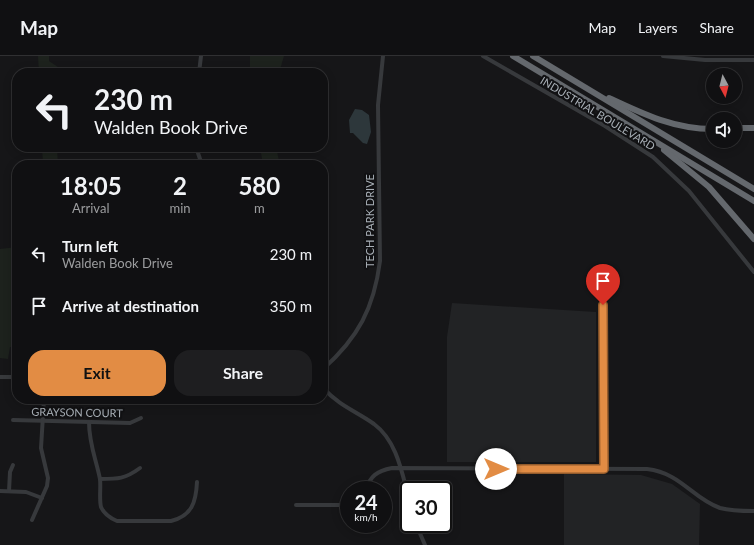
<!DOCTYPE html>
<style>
:root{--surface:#101012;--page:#1e1e20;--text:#f1f3f6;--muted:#9c9d9f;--line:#303032;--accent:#e28c44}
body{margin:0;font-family:Lato,sans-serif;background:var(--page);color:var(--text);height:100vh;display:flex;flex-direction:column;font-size:15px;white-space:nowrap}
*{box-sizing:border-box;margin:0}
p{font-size:13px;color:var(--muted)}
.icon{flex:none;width:22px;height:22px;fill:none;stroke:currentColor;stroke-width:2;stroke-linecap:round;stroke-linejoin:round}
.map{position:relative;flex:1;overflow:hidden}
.drawer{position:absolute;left:12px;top:104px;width:316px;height:244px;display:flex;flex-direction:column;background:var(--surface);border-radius:16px;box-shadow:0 2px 10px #0003,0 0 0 1px var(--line)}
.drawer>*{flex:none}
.hud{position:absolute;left:12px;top:12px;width:316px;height:84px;border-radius:16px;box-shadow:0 2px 10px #0003,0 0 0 1px var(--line);background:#101012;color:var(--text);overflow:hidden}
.needle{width:26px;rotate:173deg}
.buttons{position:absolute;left:706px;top:12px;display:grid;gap:8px}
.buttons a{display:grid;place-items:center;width:36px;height:36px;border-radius:50%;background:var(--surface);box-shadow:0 2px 10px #0003,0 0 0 1px var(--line);font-size:20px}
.speed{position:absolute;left:340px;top:425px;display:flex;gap:8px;font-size:20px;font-weight:700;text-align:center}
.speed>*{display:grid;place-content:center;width:52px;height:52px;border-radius:50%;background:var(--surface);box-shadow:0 2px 10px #0003,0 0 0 1px var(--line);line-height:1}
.speed small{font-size:10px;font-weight:400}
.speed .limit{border:2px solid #111;border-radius:6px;background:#fff;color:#111}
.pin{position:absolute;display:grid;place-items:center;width:34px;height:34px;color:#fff;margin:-41px -17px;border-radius:50% 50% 50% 0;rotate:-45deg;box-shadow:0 0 4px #0007}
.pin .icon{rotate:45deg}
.me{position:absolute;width:44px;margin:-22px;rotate:90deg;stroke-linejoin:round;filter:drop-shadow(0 0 3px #0008)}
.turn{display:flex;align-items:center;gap:14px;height:84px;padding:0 16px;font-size:18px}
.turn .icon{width:52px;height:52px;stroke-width:2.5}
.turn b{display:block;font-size:28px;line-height:34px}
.eta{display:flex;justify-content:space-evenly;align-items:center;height:68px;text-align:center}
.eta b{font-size:24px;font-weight:700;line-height:28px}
.cta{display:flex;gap:8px;margin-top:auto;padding:8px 16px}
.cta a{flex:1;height:46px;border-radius:16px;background:var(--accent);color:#111;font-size:16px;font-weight:700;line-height:46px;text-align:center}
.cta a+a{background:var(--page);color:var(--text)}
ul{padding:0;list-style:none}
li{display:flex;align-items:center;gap:12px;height:52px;padding:0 16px}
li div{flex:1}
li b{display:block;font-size:15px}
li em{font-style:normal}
header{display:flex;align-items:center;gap:24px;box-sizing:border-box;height:56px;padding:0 20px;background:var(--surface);border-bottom:1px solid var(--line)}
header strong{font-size:19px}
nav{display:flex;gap:22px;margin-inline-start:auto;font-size:14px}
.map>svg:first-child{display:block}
.built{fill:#222325}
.green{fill:#1d221d}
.water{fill:#2d373b}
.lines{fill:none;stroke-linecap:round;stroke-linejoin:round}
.minor{stroke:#37393c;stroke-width:4}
.highway{stroke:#64686d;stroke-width:6}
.route-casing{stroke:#935b2c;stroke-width:10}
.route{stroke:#e28c44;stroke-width:7}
.labels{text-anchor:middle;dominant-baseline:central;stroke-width:4;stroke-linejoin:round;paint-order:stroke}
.street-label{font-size:11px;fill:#a9b0b7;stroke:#111113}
</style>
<header>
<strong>Map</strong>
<nav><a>Map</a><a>Layers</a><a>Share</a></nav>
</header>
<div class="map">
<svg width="754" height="489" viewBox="0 0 754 489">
<rect width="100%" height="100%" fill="#161618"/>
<!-- built -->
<g class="built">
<path d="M 452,247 L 596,256 L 596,406 L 447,406 L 447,281 Z"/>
<path d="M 564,418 L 641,419 L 672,428 L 700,448 L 699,489 L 564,489 Z"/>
</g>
<!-- green -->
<g class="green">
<path d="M 38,0 L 49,0 L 49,5 L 58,11 L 58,17 L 39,17 Z"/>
<path d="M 250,0 L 284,0 L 279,17 L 250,17 Z"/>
<path d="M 42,91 L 57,91 L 58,109 L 43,109 Z"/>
<path d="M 260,91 L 276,91 L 280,109 L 263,109 Z"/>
<path d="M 17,191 L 17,291 L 10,291 L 8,303 L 0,302 L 0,193 Z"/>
</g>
<!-- water -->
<path class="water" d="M 355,53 L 362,54 L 369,59 L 371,76 L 367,88 L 363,87 L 353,77 L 350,77 L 349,64 Z"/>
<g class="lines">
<!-- minor -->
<g class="minor">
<path d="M 483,0 L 605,70 L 653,101 L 689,135 L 754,216"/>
<path d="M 663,0 L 705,4 L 754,4"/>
<path d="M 199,17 L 201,0"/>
<path d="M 196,91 L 202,109"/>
<path d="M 603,249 L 604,413"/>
<path d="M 323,313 C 358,282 374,252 380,205 L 378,49 L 383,0"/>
<path d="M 0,321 L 17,321"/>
<path d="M 323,332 C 341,351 354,354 374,368 C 397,385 402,417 409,443"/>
<path d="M 13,364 L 130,367 L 141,362"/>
<path d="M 89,366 C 89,388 96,403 100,423 C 101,432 99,443 101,451 C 104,458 110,462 117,465 L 171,465 C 192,460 196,446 197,426"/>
<path d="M 100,423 C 118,423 125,423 140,412"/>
<path d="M 366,434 C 370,420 377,415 392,412 L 647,413 C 681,417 692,442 720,452 C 731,455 743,455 754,455"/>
<path d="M 0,435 L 26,436 L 42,442"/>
<path d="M 9,435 L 10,416 L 13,409"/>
<path d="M 296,449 L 349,449"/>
<path d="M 32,464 L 47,430 L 48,422 L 41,392 L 44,343"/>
<path d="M 416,468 L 425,489"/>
</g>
<!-- highway -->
<g class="highway">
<path d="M 513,0 L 754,145"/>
<path d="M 533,0 L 754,133"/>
<path d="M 609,42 C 643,58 674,73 713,73"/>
<path d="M 735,72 L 754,72"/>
<path d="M 664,94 L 709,131 L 754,183"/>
</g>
</g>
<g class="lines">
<defs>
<path id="route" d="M 496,413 L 604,413 L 603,249"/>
</defs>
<!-- route casing -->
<use href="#route" class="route-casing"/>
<!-- route -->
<use href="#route" class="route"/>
</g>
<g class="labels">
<!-- street labels -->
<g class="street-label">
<text transform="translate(598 57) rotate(31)">INDUSTRIAL BOULEVARD</text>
<text transform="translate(369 165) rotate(-90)">TECH PARK DRIVE</text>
<text transform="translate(77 356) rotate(1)">GRAYSON COURT</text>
</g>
</g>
</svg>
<div class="buttons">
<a><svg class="needle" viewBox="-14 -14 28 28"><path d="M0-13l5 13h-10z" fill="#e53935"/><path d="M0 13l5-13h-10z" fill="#9c9d9f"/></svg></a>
<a><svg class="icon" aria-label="sound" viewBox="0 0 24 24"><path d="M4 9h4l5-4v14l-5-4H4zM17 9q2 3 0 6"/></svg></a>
</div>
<div class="speed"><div>24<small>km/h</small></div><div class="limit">30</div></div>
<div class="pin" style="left:603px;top:249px;background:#d93025"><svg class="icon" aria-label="arrive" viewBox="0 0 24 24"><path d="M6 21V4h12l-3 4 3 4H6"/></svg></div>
<svg class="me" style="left:496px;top:413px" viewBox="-20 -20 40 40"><circle r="19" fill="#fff"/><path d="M0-13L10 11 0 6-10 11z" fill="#e28c44"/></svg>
<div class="hud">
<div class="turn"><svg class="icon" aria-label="left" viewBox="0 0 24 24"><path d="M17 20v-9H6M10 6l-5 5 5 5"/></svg><div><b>230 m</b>Walden Book Drive</div></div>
</div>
<section class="drawer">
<div class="eta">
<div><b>18:05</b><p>Arrival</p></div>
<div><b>2</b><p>min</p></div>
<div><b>580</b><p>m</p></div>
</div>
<ul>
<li><svg class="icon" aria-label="left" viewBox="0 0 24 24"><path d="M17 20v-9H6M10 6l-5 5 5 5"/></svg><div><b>Turn left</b><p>Walden Book Drive</p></div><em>230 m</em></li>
<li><svg class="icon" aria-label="arrive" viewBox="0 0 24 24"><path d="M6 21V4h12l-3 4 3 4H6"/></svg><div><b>Arrive at destination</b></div><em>350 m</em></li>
</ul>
<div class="cta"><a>Exit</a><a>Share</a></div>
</section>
</div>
